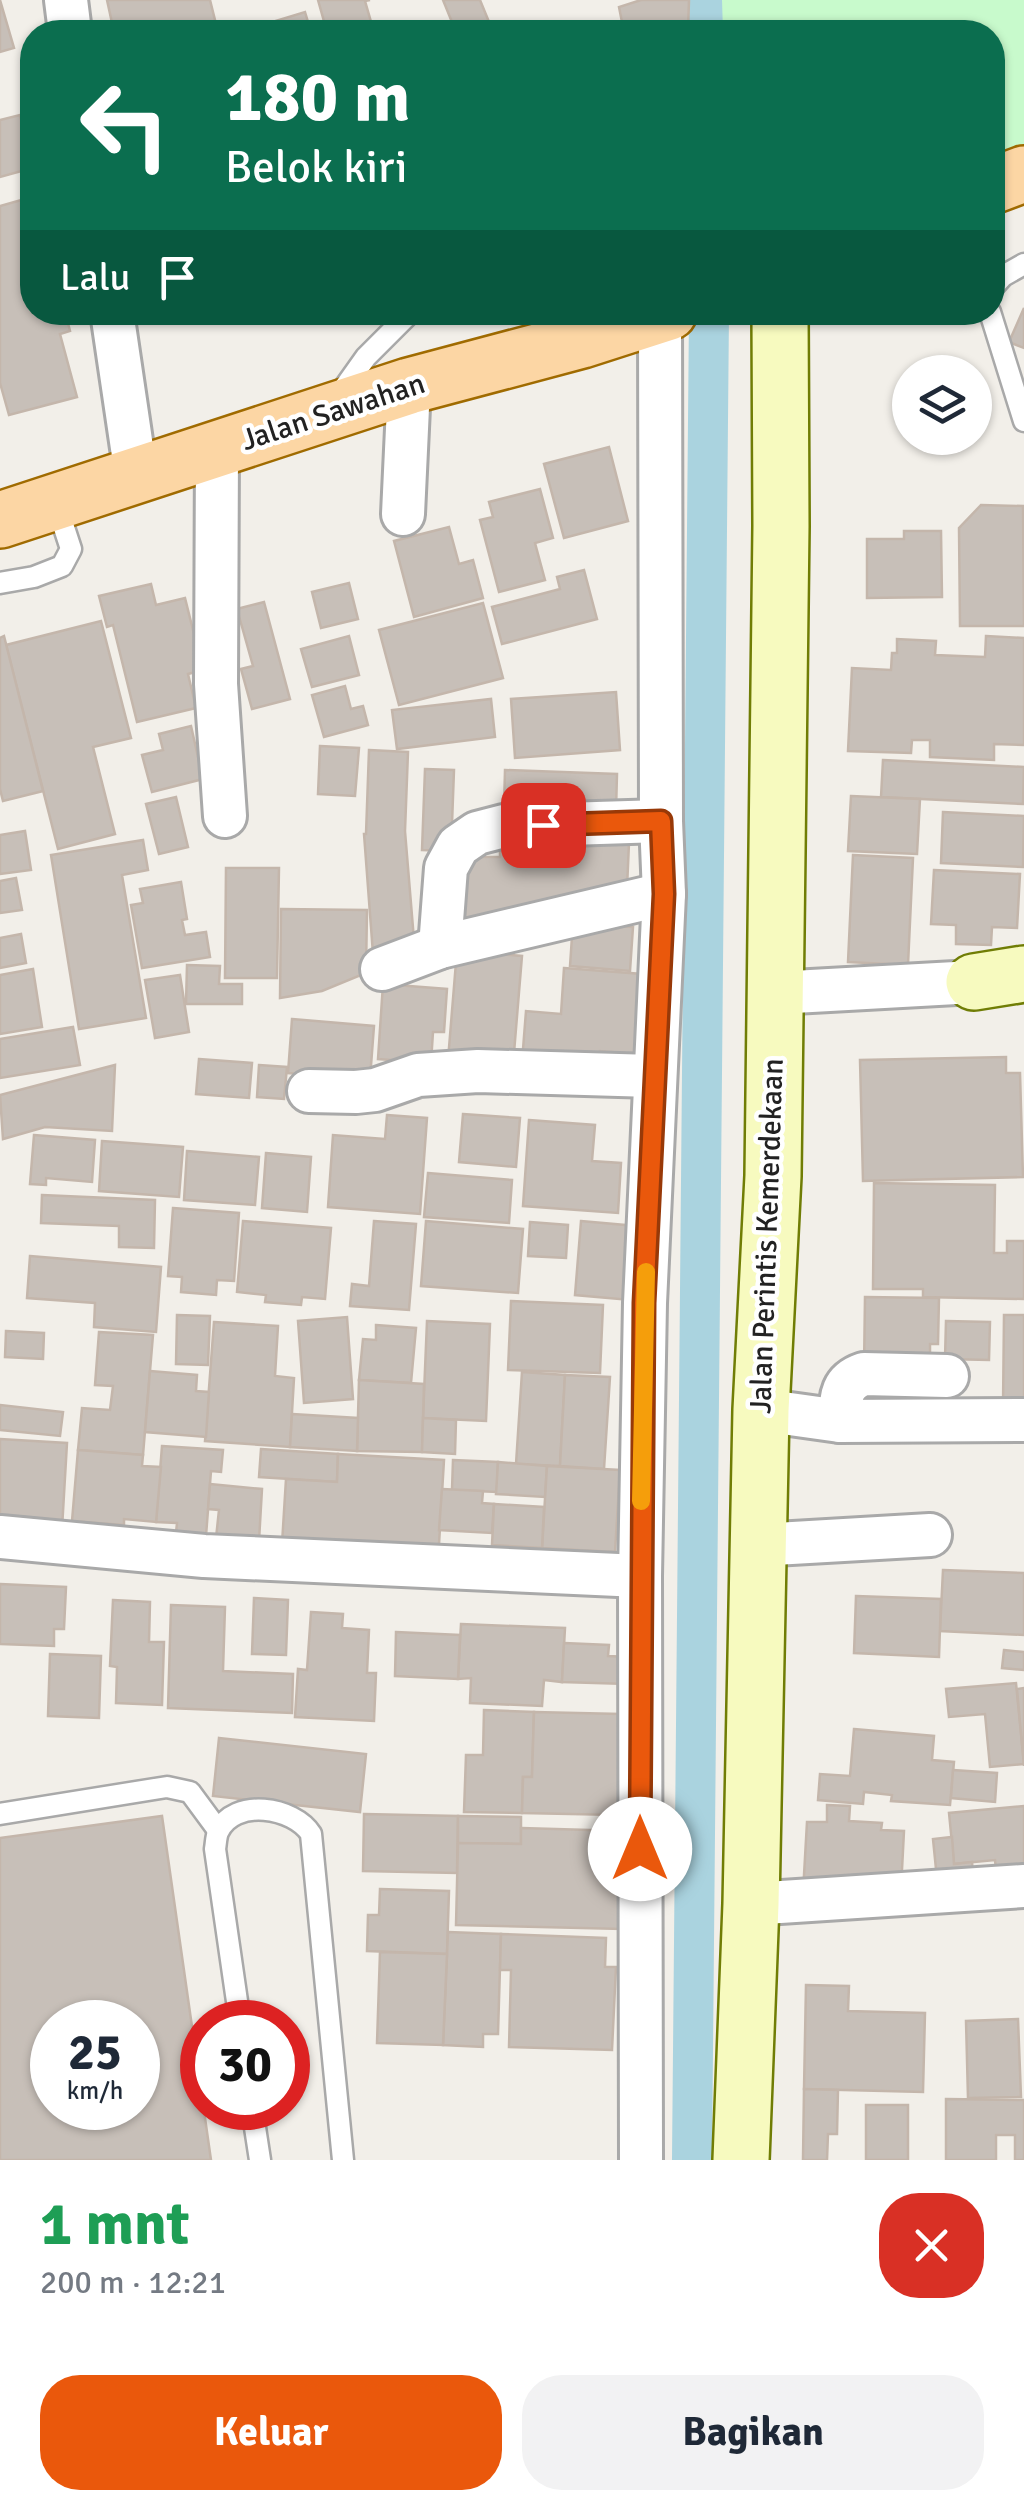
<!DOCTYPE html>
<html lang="id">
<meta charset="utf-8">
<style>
:root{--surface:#fff;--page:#f2f2f3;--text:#1f2937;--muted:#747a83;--accent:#ea580c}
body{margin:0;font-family:Signika,sans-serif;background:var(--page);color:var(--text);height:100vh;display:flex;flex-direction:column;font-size:38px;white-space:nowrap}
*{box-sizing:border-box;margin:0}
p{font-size:32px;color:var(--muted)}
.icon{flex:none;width:55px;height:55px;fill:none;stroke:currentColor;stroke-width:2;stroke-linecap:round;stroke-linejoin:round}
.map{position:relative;height:2160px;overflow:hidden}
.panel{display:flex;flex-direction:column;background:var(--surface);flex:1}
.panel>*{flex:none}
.hud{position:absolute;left:20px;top:20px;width:985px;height:305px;border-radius:40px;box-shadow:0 2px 8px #0004;background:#0b6e4f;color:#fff;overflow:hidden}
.fabs{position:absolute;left:892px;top:355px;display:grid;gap:20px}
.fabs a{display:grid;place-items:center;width:100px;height:100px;border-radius:50%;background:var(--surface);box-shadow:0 2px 8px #0004;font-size:50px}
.speed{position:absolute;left:30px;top:2000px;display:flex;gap:20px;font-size:50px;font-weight:700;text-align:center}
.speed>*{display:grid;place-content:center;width:130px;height:130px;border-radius:50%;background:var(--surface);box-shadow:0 2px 8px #0004;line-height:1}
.speed small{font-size:25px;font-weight:400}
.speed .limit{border:15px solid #d22;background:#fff;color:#111}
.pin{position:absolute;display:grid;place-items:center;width:85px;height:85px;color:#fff;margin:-42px;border-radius:20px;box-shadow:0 5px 15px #0006}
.me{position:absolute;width:110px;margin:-55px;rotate:0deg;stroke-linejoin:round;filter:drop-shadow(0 0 8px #0008)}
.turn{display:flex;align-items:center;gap:35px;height:210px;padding:0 40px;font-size:45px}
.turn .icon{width:130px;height:130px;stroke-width:2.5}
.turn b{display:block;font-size:70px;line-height:85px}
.then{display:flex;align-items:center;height:95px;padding:0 40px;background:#0003;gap:20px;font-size:38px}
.round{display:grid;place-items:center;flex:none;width:105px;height:105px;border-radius:40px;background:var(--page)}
.headline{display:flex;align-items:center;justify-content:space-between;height:170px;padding:0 40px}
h1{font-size:60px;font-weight:800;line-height:75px;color:#1e9e55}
.cta{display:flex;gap:20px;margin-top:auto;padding:20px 40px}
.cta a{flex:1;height:115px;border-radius:40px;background:var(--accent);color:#fff;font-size:40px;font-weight:800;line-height:115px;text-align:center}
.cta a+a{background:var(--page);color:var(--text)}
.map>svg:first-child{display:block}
.park{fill:#c8facc}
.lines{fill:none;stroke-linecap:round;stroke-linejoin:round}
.canal{stroke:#aad3df;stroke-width:40}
.building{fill:#c7bfb8;stroke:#c4b6ab;stroke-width:2.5;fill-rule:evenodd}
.lane-casing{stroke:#a9a9a9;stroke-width:25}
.street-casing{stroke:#a9a9a9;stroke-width:48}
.secondary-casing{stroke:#707d05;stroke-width:60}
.primary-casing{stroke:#a06b00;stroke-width:60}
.lane{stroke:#fff;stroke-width:20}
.street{stroke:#fff;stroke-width:42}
.secondary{stroke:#f7fabf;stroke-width:55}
.primary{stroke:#fcd6a4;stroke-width:55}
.route-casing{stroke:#983908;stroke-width:25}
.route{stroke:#ea580c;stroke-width:18}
.slow{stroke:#f59e0b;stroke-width:18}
.labels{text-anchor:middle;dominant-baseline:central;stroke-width:9;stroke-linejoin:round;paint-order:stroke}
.street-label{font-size:30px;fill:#222;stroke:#fff}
</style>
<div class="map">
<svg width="1024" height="2160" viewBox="0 0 1024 2160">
<rect width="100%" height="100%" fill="#f2efe9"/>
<!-- park -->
<path class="park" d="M 718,0 L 1024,0 L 1024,151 L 993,161 L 992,32 L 720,32 Z"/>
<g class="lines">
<!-- canal -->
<g class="canal">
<path d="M 702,0 L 703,32"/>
<path d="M 692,2160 L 709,312"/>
</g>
</g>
<!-- building -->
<g class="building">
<path d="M 0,0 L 14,48 L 0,52 Z"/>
<path d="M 107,0 L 210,0 L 216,24 L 181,32 L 114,32 Z"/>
<path d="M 318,0 L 370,0 L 365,1 L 374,32 L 327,32 Z"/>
<path d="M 443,0 L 480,0 L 489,22 L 456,32 Z"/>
<path d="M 641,0 L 689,0 L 688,32 L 624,32 L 619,7 Z"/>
<path d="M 305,12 L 311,32 L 247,32 L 246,30 Z"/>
<path d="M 20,115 L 32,168 L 0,177 L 0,120 Z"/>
<path d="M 32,197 L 32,312 L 65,312 L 70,331 L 60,334 L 77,397 L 9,415 L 0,383 L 0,206 Z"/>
<path d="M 1024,308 L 1024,348 L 1009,342 Z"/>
<path d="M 609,447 L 628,521 L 564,538 L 544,464 Z"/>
<path d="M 540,489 L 553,538 L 535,543 L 545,580 L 499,592 L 480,520 L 493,517 L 489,502 Z"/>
<path d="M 981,505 L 1023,506 L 1024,626 L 960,626 L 959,528 Z"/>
<path d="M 449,527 L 459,564 L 473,560 L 483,598 L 414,617 L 394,541 Z"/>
<path d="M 904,531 L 941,531 L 942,597 L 867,598 L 867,539 L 904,539 Z"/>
<path d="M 584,570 L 597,619 L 502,644 L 492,607 L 560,589 L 557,577 Z"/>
<path d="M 349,583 L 358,619 L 321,628 L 312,592 Z"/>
<path d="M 151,584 L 156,605 L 185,598 L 203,670 L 188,674 L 196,708 L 137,722 L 113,625 L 107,627 L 99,596 Z"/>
<path d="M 264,602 L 290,699 L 252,709 L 241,669 L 253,666 L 237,609 Z"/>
<path d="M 483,603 L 503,678 L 399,705 L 379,630 Z"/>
<path d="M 101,621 L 131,738 L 93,747 L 115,834 L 58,849 L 6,645 Z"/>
<path d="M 4,636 L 43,791 L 3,801 L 0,789 L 0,638 Z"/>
<path d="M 349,636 L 359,675 L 312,687 L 301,649 Z"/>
<path d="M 986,636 L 1024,638 L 1024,745 L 994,744 L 994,760 L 930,757 L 930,740 L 912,740 L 911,753 L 848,751 L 852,668 L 891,670 L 892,653 L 897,653 L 897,639 L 936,641 L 935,655 L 985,657 Z"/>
<path d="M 345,686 L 351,709 L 363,706 L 368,725 L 324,737 L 312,695 Z"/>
<path d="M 616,692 L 620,750 L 515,758 L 511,699 Z"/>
<path d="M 491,699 L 495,737 L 397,749 L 392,710 Z"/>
<path d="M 191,726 L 203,779 L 152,792 L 142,755 L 163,750 L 159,734 Z"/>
<path d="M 320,746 L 359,748 L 355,796 L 318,794 Z"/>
<path d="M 369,750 L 408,752 L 405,831 L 415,952 L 373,954 L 364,834 L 366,834 Z"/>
<path d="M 883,760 L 1024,767 L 1023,804 L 881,797 Z"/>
<path d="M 425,769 L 454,770 L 451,851 L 422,850 Z"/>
<path d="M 505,770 L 617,774 L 616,811 L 504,808 Z"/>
<path d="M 851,796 L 920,799 L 917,854 L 848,851 Z"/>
<path d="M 176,797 L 188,847 L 159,854 L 146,804 Z"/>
<path d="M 943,812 L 1024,816 L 1023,867 L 941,863 Z"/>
<path d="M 25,831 L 31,870 L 0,874 L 0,835 Z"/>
<path d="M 500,838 L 629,843 L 627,888 L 513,919 L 461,917 L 463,857 L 500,857 Z"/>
<path d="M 143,840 L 148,870 L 122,875 L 146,1018 L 79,1029 L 51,855 Z"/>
<path d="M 853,855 L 913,858 L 908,965 L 848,962 Z"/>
<path d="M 226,868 L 279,868 L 277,978 L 225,978 Z"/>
<path d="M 934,870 L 1020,874 L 1017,928 L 992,927 L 991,945 L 956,944 L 956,925 L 931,924 Z"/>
<path d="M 16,878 L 22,910 L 0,913 L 0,881 Z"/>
<path d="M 181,882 L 187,919 L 182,920 L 185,935 L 206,932 L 210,957 L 142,968 L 131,905 L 143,903 L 140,889 Z"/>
<path d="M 281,909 L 367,910 L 366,973 L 322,991 L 280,998 Z"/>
<path d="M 573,922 L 633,927 L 630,971 L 570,966 Z"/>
<path d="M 21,934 L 26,963 L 0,968 L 0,938 Z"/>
<path d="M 457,950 L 522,956 L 513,1065 L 448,1060 Z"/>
<path d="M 187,965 L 220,966 L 219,984 L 242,984 L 242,1004 L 186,1004 Z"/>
<path d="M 564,968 L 642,974 L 636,1054 L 600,1051 L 598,1068 L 522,1062 L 526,1011 L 561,1014 Z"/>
<path d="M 33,969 L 42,1027 L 0,1034 L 0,975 Z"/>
<path d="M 180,975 L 189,1032 L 155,1038 L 145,980 Z"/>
<path d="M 383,984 L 447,989 L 444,1032 L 433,1032 L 431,1063 L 378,1059 Z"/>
<path d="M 292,1019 L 374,1026 L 370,1079 L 288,1073 Z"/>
<path d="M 73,1027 L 80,1065 L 0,1078 L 0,1039 Z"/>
<path d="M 1006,1057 L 1006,1073 L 1020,1073 L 1023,1177 L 863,1181 L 860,1060 Z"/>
<path d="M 199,1059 L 252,1063 L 249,1098 L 196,1094 Z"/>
<path d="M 115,1065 L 112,1131 L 45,1127 L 3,1139 L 0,1095 Z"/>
<path d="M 259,1065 L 287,1067 L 284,1099 L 257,1097 Z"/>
<path d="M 463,1114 L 520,1118 L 516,1167 L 459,1162 Z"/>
<path d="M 387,1115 L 427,1118 L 420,1214 L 328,1207 L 333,1135 L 385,1139 Z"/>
<path d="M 529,1120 L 595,1125 L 592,1161 L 621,1163 L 618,1213 L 523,1206 Z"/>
<path d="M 34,1135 L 95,1140 L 92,1182 L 46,1178 L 46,1185 L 30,1184 Z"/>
<path d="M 102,1141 L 183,1147 L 179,1197 L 99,1191 Z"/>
<path d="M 187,1151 L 259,1157 L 255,1205 L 184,1200 Z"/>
<path d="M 266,1153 L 311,1157 L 307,1212 L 262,1208 Z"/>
<path d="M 428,1173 L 512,1180 L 509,1223 L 424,1217 Z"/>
<path d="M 874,1183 L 995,1185 L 994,1253 L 1007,1253 L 1007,1241 L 1024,1241 L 1024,1299 L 923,1297 L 923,1289 L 873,1289 Z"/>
<path d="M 42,1195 L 155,1200 L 154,1248 L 119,1247 L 119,1226 L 41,1223 Z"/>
<path d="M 173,1208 L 239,1213 L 234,1281 L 217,1280 L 216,1295 L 181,1292 L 182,1277 L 168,1276 Z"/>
<path d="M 243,1221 L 331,1228 L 325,1299 L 302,1297 L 301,1305 L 265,1302 L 266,1295 L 237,1292 Z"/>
<path d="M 374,1221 L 416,1224 L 409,1310 L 350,1306 L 352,1284 L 369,1286 Z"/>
<path d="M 426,1221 L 523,1229 L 518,1293 L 421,1286 Z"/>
<path d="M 581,1221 L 636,1226 L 630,1300 L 575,1295 Z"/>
<path d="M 530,1222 L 568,1225 L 566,1258 L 528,1256 Z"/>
<path d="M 30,1256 L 161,1267 L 156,1332 L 94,1327 L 95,1303 L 27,1298 Z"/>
<path d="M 865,1297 L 939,1298 L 938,1344 L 930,1344 L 930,1369 L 864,1368 Z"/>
<path d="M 511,1301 L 603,1305 L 600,1373 L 508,1370 Z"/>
<path d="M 177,1315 L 210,1316 L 208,1365 L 176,1364 Z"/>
<path d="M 1004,1315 L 1024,1315 L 1024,1407 L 1003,1407 Z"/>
<path d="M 347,1317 L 353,1399 L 304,1403 L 298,1321 Z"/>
<path d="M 427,1321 L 490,1324 L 486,1421 L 423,1418 Z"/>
<path d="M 946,1321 L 990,1322 L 989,1360 L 945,1359 Z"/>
<path d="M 214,1322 L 278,1326 L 275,1376 L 294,1378 L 290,1447 L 205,1441 Z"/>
<path d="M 376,1325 L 416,1328 L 411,1383 L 359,1380 L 363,1339 L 376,1340 Z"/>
<path d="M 6,1331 L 44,1333 L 43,1359 L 5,1357 Z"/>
<path d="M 99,1332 L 153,1335 L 143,1455 L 78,1450 L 82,1408 L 110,1410 L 113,1386 L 95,1385 Z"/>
<path d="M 150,1371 L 197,1375 L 196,1391 L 209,1392 L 206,1437 L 145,1432 Z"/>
<path d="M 522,1372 L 565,1375 L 560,1466 L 516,1464 Z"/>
<path d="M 565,1375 L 610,1377 L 604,1469 L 560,1466 Z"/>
<path d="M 359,1380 L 424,1384 L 422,1452 L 357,1451 Z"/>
<path d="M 0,1405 L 63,1412 L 60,1436 L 0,1430 Z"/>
<path d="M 292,1414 L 358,1418 L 357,1451 L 290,1447 Z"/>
<path d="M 423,1418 L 456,1420 L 455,1454 L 422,1452 Z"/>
<path d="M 0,1439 L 67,1443 L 62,1529 L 0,1526 Z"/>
<path d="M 162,1446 L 223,1450 L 221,1472 L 211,1471 L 206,1536 L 176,1533 L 177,1523 L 156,1522 Z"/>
<path d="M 261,1449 L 338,1454 L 337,1482 L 259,1477 Z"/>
<path d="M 78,1450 L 143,1455 L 142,1466 L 161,1467 L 156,1522 L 124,1519 L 124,1525 L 72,1521 Z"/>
<path d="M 338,1454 L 444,1460 L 438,1561 L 282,1544 L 286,1479 L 337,1482 Z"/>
<path d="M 453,1460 L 498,1462 L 497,1492 L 452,1490 Z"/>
<path d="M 498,1462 L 547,1466 L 545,1497 L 496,1494 Z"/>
<path d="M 547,1466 L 620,1470 L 615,1552 L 542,1548 Z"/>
<path d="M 210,1484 L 262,1489 L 259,1541 L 216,1538 L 219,1510 L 208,1509 Z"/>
<path d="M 442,1489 L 483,1491 L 482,1503 L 494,1504 L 492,1533 L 439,1530 Z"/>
<path d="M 494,1504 L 544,1507 L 542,1548 L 492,1545 Z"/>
<path d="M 943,1570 L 1024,1573 L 1024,1635 L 940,1631 Z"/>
<path d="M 0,1584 L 66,1587 L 64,1629 L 54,1629 L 54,1646 L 0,1644 Z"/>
<path d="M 856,1596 L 941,1599 L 939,1657 L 854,1653 Z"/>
<path d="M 254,1598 L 288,1600 L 286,1655 L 252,1654 Z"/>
<path d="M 113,1600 L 150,1602 L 149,1642 L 164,1642 L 162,1705 L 116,1703 L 117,1667 L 110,1666 Z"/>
<path d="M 171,1605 L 225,1607 L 223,1671 L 293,1674 L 292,1713 L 168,1708 Z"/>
<path d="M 311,1612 L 343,1614 L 342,1628 L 369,1630 L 367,1673 L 376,1673 L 374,1721 L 295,1717 L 298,1669 L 307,1670 Z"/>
<path d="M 461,1624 L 565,1628 L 562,1682 L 544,1680 L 542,1706 L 470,1703 L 471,1678 L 458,1679 Z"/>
<path d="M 396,1632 L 460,1635 L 458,1679 L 395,1676 Z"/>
<path d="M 564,1643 L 609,1645 L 608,1656 L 629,1657 L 627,1684 L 562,1682 Z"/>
<path d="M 1004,1650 L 1024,1652 L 1024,1670 L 1002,1668 Z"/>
<path d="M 50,1654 L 101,1656 L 99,1718 L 48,1716 Z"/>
<path d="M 1016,1683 L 1024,1764 L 990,1767 L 985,1714 L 949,1717 L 946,1689 Z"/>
<path d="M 1024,1688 L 1024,1766 L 1017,1689 Z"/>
<path d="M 484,1710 L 534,1712 L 532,1777 L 523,1777 L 522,1813 L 464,1812 L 466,1755 L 483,1755 Z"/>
<path d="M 534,1712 L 621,1714 L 618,1815 L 522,1813 L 523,1777 L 532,1777 Z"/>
<path d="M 854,1729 L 934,1736 L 932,1760 L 954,1762 L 950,1805 L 891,1801 L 892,1795 L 864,1792 L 863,1804 L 818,1800 L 820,1774 L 850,1776 Z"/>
<path d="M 219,1738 L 366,1754 L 360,1812 L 213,1796 Z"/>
<path d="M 953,1770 L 997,1773 L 995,1802 L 951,1798 Z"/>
<path d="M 827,1805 L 850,1806 L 849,1821 L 882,1823 L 881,1830 L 904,1831 L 901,1889 L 803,1893 L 807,1822 L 827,1822 Z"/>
<path d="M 1024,1806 L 1024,1878 L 997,1880 L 995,1860 L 954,1864 L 949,1813 Z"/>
<path d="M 364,1814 L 458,1816 L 457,1873 L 363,1871 Z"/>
<path d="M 162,1816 L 211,2160 L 0,2160 L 0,1838 ZM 52,2022 L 138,2022 L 138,2108 L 52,2108 Z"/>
<path d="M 458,1816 L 521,1817 L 521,1844 L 458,1843 Z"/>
<path d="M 521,1828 L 624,1831 L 622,1929 L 456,1925 L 458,1843 L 521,1844 Z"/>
<path d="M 952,1837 L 954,1864 L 972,1862 L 974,1886 L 938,1889 L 933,1839 Z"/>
<path d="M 380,1889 L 449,1891 L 447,1954 L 367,1951 L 368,1915 L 379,1915 Z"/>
<path d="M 448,1932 L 501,1934 L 498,2034 L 483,2034 L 483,2047 L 443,2045 Z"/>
<path d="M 501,1934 L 606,1938 L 605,1967 L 616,1967 L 612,2050 L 509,2047 L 511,1970 L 500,1970 Z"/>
<path d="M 380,1952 L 447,1954 L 443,2045 L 377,2043 Z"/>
<path d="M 806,1985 L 849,1986 L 848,2011 L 925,2013 L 923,2092 L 804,2089 Z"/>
<path d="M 1018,2019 L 1021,2097 L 968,2098 L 966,2021 Z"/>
<path d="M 804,2089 L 838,2090 L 837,2134 L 828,2134 L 827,2160 L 803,2160 Z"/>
<path d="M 946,2099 L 1024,2100 L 1024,2160 L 1015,2160 L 1015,2135 L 996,2135 L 996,2160 L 946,2160 Z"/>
<rect x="866" y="2105" width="42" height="55"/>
</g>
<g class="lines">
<defs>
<g id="lane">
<path d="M 992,288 L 1003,276 L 1024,264"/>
<path d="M 990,312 L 1024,421"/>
<path d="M 339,395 L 366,357 L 411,312"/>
<path d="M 0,583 L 34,577 L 62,566 L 71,549 L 56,503"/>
<path d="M 0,1814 L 167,1787 L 190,1792 L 218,1830"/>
<path d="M 240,2022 L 215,1849 C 216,1843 216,1837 218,1832 C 234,1797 294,1807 311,1834 L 343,2160"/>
<path d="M 252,2108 L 260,2160"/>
</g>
<g id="street">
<path d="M 66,0 L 70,32"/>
<path d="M 112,312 L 136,475"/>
<path d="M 217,449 L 216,684 L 225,816"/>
<path d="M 403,514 L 409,386"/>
<path d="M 440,947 L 446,868 L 458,846 L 477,833 L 504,826 L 661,821"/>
<path d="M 382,969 L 440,947 L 664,894"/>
<path d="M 775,993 L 974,982"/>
<path d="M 309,1091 L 356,1092 L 375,1090 L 418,1075 L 478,1071 L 653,1076"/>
<path d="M 761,1410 L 840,1421 L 1024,1420"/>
<path d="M 840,1421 C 841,1398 840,1382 864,1374 L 947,1376"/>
<path d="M 0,1537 L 204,1556 L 640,1576"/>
<path d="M 757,1545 L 930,1535"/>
<path d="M 751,1904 L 1024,1886"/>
<path d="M 641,2160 L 640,1576 L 645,1303 L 664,894 L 661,821 L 660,315"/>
</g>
<g id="secondary">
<path d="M 974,982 L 1024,974"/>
<path d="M 741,2160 L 751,1904 L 761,1410 L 773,1176 L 781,526 L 780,312"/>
</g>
<g id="primary">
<path d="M 992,186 L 1024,174"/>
<path d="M 0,520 L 409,386 L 582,340 L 669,312"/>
</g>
</defs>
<!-- lane casing -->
<use href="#lane" class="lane-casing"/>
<!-- street casing -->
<use href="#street" class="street-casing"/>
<!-- secondary casing -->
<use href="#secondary" class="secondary-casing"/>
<!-- primary casing -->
<use href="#primary" class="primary-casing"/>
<!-- lane -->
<use href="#lane" class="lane"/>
<!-- street -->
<use href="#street" class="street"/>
<!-- secondary -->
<use href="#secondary" class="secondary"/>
<!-- primary -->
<use href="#primary" class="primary"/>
</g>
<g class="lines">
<defs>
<path id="route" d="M 543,825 L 661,821 L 664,894 L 644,1303 L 640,1849"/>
</defs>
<!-- route casing -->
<use href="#route" class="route-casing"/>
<!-- route -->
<use href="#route" class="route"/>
<!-- slow -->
<path class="slow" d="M 641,1501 L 646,1272"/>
</g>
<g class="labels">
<!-- street labels -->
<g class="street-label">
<text transform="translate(333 412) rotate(-18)">Jalan Sawahan</text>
<text transform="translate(767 1236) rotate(-88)">Jalan Perintis Kemerdekaan</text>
</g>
</g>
</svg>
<div class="fabs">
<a><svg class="icon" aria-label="layers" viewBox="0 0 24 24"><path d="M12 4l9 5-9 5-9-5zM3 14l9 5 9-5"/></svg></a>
</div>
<div class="speed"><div>25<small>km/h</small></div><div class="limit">30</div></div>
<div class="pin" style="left:543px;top:825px;background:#d93025"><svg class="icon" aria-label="arrive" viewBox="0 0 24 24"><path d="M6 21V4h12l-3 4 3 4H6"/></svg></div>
<svg class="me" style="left:640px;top:1849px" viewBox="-20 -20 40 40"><circle r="19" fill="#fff"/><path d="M0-13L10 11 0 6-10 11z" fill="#ea580c"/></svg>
<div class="hud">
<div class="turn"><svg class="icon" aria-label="left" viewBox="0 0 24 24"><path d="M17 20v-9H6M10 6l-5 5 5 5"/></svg><div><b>180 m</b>Belok kiri</div></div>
<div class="then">Lalu<svg class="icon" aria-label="arrive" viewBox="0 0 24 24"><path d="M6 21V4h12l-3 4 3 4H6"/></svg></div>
</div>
</div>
<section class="panel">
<div class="headline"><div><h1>1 mnt</h1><p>200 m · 12:21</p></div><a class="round" style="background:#d93025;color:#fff"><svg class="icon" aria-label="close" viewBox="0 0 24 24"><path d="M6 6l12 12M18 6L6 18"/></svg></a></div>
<div class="cta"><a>Keluar</a><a>Bagikan</a></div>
</section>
